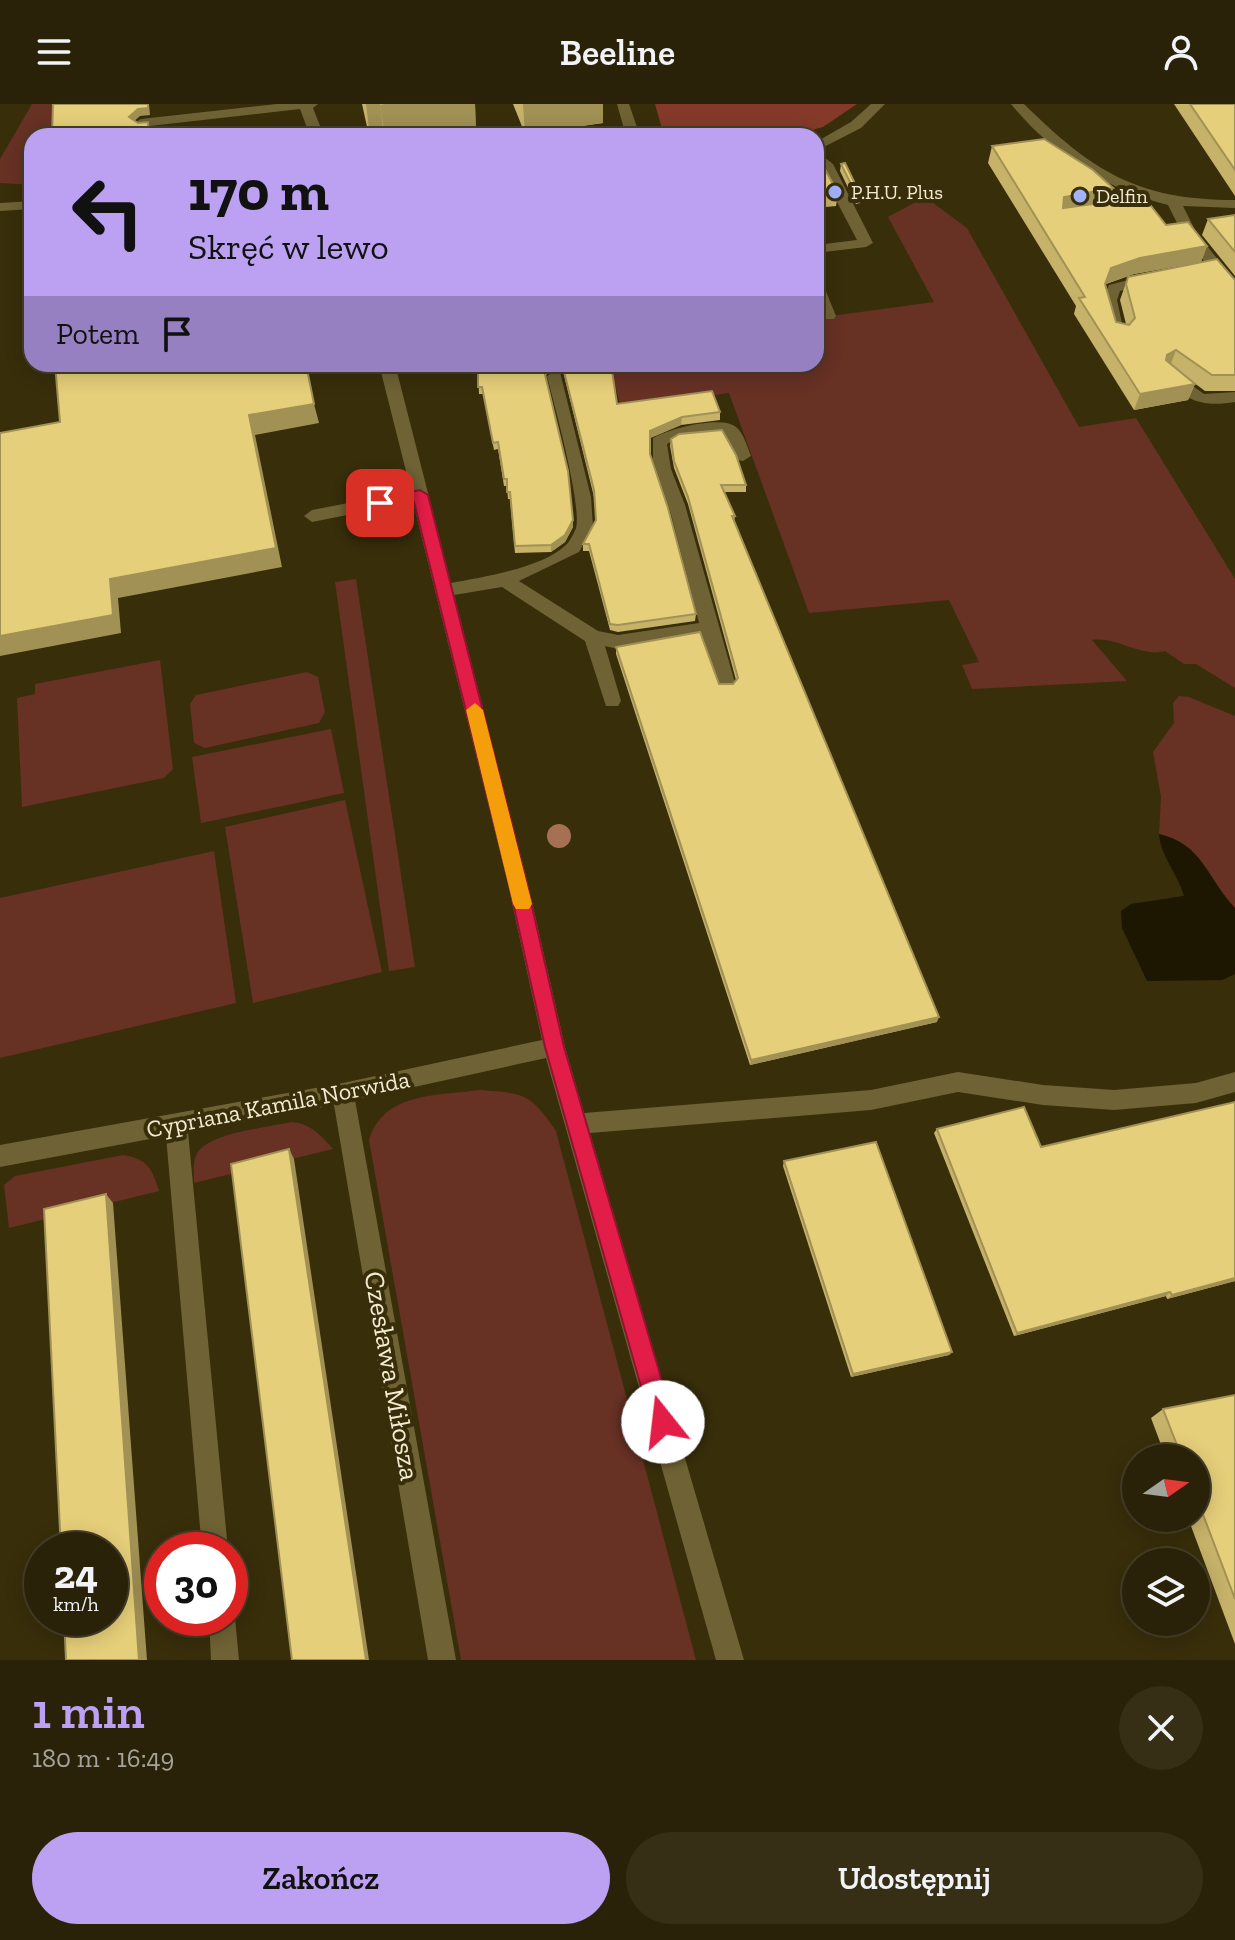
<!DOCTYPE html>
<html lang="pl">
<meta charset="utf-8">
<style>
:root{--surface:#2a2208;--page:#362f16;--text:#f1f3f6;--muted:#a5a49c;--line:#463f29;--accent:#bca0f2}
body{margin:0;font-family:"Zilla Slab",serif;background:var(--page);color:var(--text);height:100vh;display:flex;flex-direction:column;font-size:30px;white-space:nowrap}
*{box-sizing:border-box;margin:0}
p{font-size:26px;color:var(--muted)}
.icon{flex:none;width:44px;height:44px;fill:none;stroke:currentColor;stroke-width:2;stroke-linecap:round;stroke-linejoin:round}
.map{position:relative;height:1556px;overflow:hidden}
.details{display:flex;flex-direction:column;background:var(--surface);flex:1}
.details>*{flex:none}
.banner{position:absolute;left:24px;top:24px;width:800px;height:244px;border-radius:24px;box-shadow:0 4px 20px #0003,0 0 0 2px var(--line);background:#bca0f2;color:#111;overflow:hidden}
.needle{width:52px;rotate:76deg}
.fabs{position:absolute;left:1122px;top:1340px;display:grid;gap:16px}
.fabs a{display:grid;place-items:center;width:88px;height:88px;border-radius:50%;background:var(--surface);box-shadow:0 4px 20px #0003,0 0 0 2px var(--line);font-size:40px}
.speed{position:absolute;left:24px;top:1428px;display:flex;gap:16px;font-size:40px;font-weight:700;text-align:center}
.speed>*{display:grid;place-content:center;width:104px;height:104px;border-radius:50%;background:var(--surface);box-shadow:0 4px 20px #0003,0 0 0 2px var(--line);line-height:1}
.speed small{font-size:20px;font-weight:400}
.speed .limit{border:12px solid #d22;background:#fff;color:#111}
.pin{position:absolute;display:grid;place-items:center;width:68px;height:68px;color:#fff;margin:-34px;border-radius:16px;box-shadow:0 4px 12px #0006}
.me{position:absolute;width:88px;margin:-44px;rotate:344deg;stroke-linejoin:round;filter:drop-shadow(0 0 6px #0008)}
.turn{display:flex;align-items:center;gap:28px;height:168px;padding:0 32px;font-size:36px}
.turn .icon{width:104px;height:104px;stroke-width:2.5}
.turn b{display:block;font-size:56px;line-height:68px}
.then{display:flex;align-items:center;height:76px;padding:0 32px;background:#0003;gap:16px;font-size:30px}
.round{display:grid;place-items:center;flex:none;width:84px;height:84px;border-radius:42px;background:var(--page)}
.summary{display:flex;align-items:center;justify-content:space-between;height:136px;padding:0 32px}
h1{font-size:48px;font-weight:600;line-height:60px;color:var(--accent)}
.cta{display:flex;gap:16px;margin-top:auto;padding:16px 32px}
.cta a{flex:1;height:92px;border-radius:48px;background:var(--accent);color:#111;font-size:32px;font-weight:600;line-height:92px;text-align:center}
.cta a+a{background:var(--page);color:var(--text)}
header{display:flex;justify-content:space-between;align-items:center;height:104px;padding:0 32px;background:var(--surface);font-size:36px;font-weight:600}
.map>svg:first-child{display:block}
.green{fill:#673124}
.forest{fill:#853a29}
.water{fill:#1d1600}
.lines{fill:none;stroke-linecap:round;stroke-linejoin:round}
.minor{fill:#6f6234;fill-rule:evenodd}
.tree{fill:#a57054}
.wall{fill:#c6b269}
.shaded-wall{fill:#a19155}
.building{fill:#e6cf7a;stroke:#a19155;stroke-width:2}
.route{fill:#e11d48;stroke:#92132f;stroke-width:2}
.slow{fill:#f59e0b}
.poi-dot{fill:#a2b2fd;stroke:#382e0a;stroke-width:3}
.labels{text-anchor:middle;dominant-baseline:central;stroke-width:8;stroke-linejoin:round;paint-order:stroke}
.far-poi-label{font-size:20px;fill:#f3ecd3;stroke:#382e0a;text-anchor:start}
.street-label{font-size:24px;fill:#f3ecd3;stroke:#382e0a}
.near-street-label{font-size:28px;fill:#f3ecd3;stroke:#382e0a}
</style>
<header><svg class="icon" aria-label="menu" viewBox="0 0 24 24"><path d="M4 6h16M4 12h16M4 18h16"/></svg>Beeline<svg class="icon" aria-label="person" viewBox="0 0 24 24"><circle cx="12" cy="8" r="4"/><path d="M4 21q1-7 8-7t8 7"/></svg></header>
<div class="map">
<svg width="1235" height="1556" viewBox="0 0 1235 1556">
<rect width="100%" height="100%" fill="#382e0a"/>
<!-- green -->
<g class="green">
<path d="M 32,0 L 55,0 L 54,32 L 32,32 L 32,81 L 0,79 L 0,55 Z"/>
<path d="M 925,93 L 967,124 L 1079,323 L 1136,314 L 1235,475 L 1235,584 L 1196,560 L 1184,560 L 1165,547 C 1140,554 1118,532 1092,536 L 1127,577 L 972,585 L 962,561 L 979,558 L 949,496 L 809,509 L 729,289 L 621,304 L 610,260 L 816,260 L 816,214 L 934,198 L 888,113 Z"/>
<path d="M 356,475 L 415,863 L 389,867 L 335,478 Z"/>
<path d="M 160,556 L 173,665 L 164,674 L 22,703 L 17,594 L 35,590 L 35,580 Z"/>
<path d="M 307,568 L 318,573 L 325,608 L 319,619 L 205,644 L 194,639 L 190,600 L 196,591 Z"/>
<path d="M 1179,592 L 1189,593 L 1235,612 L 1235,804 C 1209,777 1198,739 1159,730 L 1161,693 L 1153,648 L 1174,619 L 1173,599 Z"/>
<path d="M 331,625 L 344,689 L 201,719 L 192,653 Z"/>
<path d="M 345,696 L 382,868 L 253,899 L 225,723 Z"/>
<path d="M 214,747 L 236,899 L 0,954 L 0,794 Z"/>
<path d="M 479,986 C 524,989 530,989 556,1027 L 696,1556 L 461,1556 L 369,1036 C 384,988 436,992 479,986 Z"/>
<path d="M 292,1018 C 311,1020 320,1030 333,1045 L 194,1079 C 194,1068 192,1057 198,1048 C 210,1029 269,1023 292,1018 Z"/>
<path d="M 123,1051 C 148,1055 152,1065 159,1087 L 9,1124 L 4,1081 L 15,1072 Z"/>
</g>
<!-- forest -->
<path class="forest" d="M 655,0 L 857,0 L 823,23 L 791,32 L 664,32 Z"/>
<!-- water -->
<path class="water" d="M 1159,730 C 1203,740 1206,773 1235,804 L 1235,870 L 1222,876 L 1147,877 L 1122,824 L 1121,807 L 1131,800 L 1184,792 C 1178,770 1161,753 1159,730 Z"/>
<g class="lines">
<!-- minor -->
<g class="minor">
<path d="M 277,0 L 318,0 L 313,4 L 324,32 L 310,32 L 300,5 L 141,23 L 134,19 L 141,15 Z"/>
<path d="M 617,0 L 629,0 L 640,32 L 626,32 Z"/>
<path d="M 871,0 L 885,0 L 861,24 L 816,47 L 833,60 L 873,139 L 866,143 L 816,149 L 816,141 L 857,136 L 816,58 L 816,38 L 851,18 Z"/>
<path d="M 1011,0 L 1024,0 C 1092,67 1137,96 1235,96 L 1235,104 L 1183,102 L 1196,128 L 1235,177 L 1235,191 L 1230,190 L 1182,129 L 1168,101 C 1106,85 1052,50 1011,0 Z"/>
<path d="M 32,97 L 32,105 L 0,107 L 0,99 Z"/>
<path d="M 1151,170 L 1156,171 L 1156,177 L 1120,187 L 1117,196 L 1123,224 L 1121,227 L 1111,227 L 1103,196 L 1109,181 Z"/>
<path d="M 816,176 L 823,180 L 836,212 L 834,215 L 824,215 C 816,202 816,191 816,176 Z"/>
<path d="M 379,260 L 395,260 L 451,479 C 483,473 543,464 567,440 C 570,437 575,427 576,424 C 582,401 554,300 547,272 L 555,267 L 560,268 L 591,393 L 593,423 L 579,448 L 519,477 L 598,527 L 618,531 L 699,519 L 671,410 L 653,356 L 653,334 C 669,325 720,311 736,323 C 744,330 747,342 751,352 L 743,357 L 737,356 L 723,330 L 678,334 L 667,340 L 671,365 L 685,401 L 735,579 L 732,584 L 720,584 L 702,531 L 618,545 L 605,542 L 621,597 L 618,602 L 606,602 L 585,537 L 502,483 L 454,491 L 527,776 L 565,943 L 584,1009 L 871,986 L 958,968 L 1043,981 L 1114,986 L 1196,979 L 1235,968 L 1235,988 L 1196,999 L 1114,1006 L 1043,1001 L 958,988 L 871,1006 L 590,1029 L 744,1556 L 716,1556 L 546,954 L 355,996 L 456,1556 L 428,1556 L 334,1001 L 188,1028 L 228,1446 L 202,1446 L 166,1032 L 0,1063 L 0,1041 L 343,979 L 542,936 L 507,776 L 413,398 L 312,418 L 304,412 L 312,406 L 411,387 Z"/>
<path d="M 1173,268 L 1204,290 L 1235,288 L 1235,298 C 1205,303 1184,298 1165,273 Z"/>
<path d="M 230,1504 L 235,1514 L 239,1556 L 211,1556 L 209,1514 L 230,1514 Z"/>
</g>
</g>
<!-- trees -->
<circle class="tree" cx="559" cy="732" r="12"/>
<!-- wall -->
<g class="wall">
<path d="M 362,0 L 475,0 L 476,31 L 369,32 Z"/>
<path d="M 513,0 L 603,0 L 603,19 L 525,30 Z"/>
<path d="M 1174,0 L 1235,0 L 1235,92 Z"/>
<path d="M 992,42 L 1113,84 L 1109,98 L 1166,121 L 1207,142 L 1201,158 L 1134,170 L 1106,180 L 1106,182 L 1116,218 L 1126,220 L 1120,196 L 1128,173 L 1235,176 L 1235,287 L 1205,287 L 1193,278 L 1195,280 L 1188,296 L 1134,306 L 1074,210 L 1076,202 L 988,59 Z"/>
<path d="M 816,57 L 838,89 L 836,102 L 816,104 Z"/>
<path d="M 841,60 L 861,92 L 860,99 L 856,100 L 840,67 Z"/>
<path d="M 1235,111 L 1235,172 L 1202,131 L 1208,115 Z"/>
<path d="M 478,260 L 611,260 L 617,300 L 720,308 L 720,316 L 681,321 L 650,334 L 650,350 L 696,510 L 695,517 L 618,528 L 610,526 L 589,447 L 583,447 L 583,440 L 596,416 L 594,393 L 563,267 L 553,264 L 545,272 L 573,423 L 565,438 L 551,448 L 515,449 L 510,395 L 508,395 L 507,382 L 504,382 L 498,345 L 494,346 L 483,290 L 479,290 Z"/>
<path d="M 671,335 L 746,381 L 746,388 L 724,388 L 735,412 L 734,417 L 937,918 L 750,961 L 616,550 L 616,543 L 719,580 L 733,580 L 736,576 L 688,400 L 674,364 L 670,342 Z"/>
<path d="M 1235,998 L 1235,1177 L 1167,1195 L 1166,1192 L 1014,1232 L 934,1029 L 937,1025 L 1041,1043 Z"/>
<path d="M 784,1057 L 952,1248 L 949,1251 L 851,1273 L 783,1062 Z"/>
<path d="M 1235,1291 L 1235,1540 L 1188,1414 L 1196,1414 L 1196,1354 L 1166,1354 L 1151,1314 L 1163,1305 Z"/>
</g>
<!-- shaded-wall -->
<g class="shaded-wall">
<path d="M 148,0 L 149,0 L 150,11 L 140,12 L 131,20 L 129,13 L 138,5 Z"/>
<path d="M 366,0 L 380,0 L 384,32 L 370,32 Z"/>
<path d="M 385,0 L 475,0 L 476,31 L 385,32 L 380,1 Z"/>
<path d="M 523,0 L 603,0 L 603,19 L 525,30 Z"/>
<path d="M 1113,84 L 1108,101 L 1059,109 L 1064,93 Z"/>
<path d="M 1207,142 L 1201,158 L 1134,170 L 1106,180 L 1100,197 L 1111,164 L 1140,154 Z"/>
<path d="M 1176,246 L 1170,262 L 1160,267 L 1167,251 Z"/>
<path d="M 550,260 L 553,260 L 553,264 L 544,273 L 544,266 Z"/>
<path d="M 1195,280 L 1188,296 L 1134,306 L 1140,290 Z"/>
<path d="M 314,300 L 319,319 L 255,331 L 282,463 L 118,494 L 121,529 L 0,552 L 0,532 L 110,475 L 249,311 Z"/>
<path d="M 682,313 L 681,321 L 650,334 L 650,327 Z"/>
<path d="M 573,416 L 573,423 L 565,438 L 551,448 L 551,441 Z"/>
<path d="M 939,913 L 937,918 L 750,961 L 751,956 Z"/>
<path d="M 289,1045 L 294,1055 L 369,1556 L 366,1556 Z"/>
<path d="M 106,1090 L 113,1099 L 147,1556 L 139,1556 Z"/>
<path d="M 1235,1174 L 1235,1177 L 1167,1195 L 1172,1191 Z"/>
<path d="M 1170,1188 L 1166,1192 L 1014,1232 L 1017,1229 Z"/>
<path d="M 952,1248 L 949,1251 L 851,1273 L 853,1270 Z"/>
</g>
<!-- building -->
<g class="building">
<path d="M 53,0 L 148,0 L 148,4 L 138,5 L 129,13 L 138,19 L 148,18 L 149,32 L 52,32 Z"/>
<path d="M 1190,0 L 1235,0 L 1235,66 Z"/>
<path d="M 1044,35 L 1093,66 L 1113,84 L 1064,93 L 1063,104 L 1144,93 L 1166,121 L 1188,118 L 1207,142 L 1140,154 L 1111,164 L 1105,180 L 1116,218 L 1129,221 L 1135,214 L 1126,180 L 1128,173 L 1217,155 L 1235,176 L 1235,271 L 1212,271 L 1176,246 L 1167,251 L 1166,256 L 1195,280 L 1140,290 L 1079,194 L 1085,193 L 992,42 Z"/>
<path d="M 820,56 L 838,89 L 816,92 L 816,57 Z"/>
<path d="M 845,59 L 861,92 L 857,92 L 841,60 Z"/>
<path d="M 1235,111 L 1235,148 L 1208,115 Z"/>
<path d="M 55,260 L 157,260 L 157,262 L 167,260 L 306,260 L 314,300 L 249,311 L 276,444 L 110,475 L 113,511 L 0,532 L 0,329 L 60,318 Z"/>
<path d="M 478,260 L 550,260 L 544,266 L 568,367 L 573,416 L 565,431 L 551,441 L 515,442 L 510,388 L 507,388 L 507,375 L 504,375 L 498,338 L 493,339 L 482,283 L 478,283 Z"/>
<path d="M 562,260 L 611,260 L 617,300 L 712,287 L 720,308 L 682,313 L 650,327 L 650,350 L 668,404 L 696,510 L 618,521 L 610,520 L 589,440 L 583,440 L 596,416 L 594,386 Z"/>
<path d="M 722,326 L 736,351 L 746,381 L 721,381 L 735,412 L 732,412 L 939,913 L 751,956 L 616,543 L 700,528 L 719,580 L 733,580 L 738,574 L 688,393 L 674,357 L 671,335 L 679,330 Z"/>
<path d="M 1235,998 L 1235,1174 L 1172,1191 L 1170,1188 L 1017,1229 L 937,1025 L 1024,1003 L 1041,1043 Z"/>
<path d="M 876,1038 L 952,1248 L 853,1270 L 784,1057 Z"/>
<path d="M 289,1045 L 366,1556 L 292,1556 L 231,1060 Z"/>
<path d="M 106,1090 L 139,1556 L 66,1556 L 64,1514 L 110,1514 L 110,1446 L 61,1446 L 44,1105 Z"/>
<path d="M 1235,1291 L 1235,1495 L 1196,1392 L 1196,1354 L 1182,1354 L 1163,1305 Z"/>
</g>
<!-- route -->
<path class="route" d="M 420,386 L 428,391 L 526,776 L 564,943 L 674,1318 L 671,1326 L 663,1329 L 655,1326 L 651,1318 L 545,943 L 508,776 L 414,398 L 380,404 L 372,399 L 380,394 Z"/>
<!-- slow -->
<path class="slow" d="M 475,599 L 483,606 L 532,800 L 529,805 L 516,805 L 513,800 L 466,606 Z"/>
<!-- markers -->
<g class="poi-dot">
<circle cx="835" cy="88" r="8"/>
<circle cx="1080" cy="92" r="8"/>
</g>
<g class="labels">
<!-- far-poi labels -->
<g class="far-poi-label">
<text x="851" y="88">P.H.U. Plus</text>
<text x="1096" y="92">Delfin</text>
</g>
<!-- street labels -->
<g class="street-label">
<text transform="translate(278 1000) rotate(-11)">Cypriana Kamila Norwida</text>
</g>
<!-- near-street labels -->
<g class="near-street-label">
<text transform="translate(392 1272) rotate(80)">Czesława Miłosza</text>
</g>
</g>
</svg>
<div class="fabs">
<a><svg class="needle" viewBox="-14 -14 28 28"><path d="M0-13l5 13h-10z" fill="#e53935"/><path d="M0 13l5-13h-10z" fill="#a5a49c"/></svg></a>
<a><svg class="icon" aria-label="layers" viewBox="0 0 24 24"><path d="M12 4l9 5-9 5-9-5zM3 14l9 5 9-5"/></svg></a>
</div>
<div class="speed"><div>24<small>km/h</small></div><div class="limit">30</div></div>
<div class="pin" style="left:380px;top:399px;background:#d93025"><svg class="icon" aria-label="arrive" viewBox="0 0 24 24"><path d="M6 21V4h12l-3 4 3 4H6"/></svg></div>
<svg class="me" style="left:663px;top:1318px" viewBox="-20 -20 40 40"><circle r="19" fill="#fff"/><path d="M0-13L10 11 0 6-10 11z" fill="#e11d48"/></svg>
<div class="banner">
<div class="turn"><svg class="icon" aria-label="left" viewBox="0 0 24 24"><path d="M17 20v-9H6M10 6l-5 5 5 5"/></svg><div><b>170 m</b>Skręć w lewo</div></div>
<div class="then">Potem<svg class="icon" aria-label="arrive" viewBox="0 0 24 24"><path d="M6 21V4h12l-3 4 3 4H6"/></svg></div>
</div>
</div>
<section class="details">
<div class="summary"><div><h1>1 min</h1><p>180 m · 16:49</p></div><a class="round"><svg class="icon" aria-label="close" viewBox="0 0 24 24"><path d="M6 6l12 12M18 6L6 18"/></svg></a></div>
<div class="cta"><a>Zakończ</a><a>Udostępnij</a></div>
</section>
